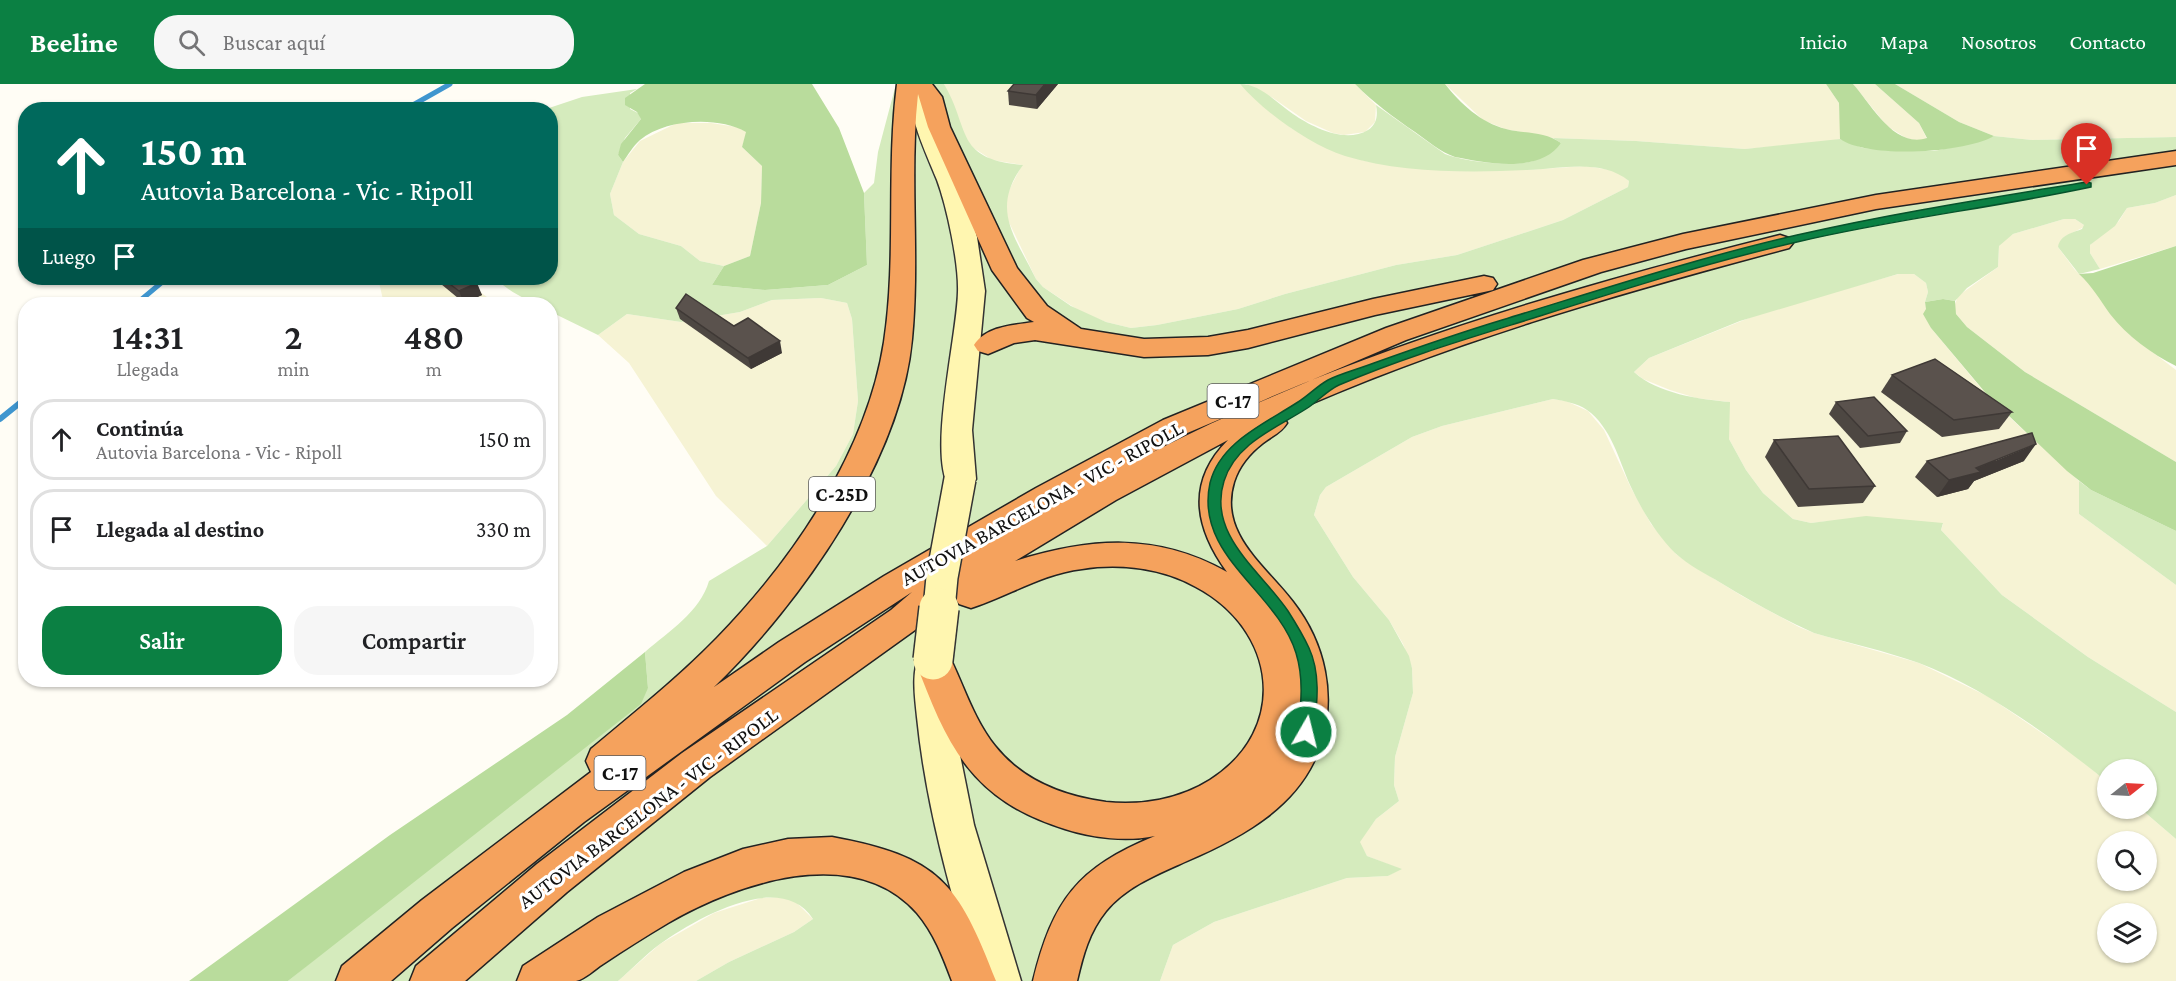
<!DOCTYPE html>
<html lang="es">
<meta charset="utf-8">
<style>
:root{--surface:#fff;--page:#f6f6f6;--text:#202124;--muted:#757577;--line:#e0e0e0;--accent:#0b8043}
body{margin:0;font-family:"Crimson Pro",serif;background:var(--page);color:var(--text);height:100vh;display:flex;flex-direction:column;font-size:22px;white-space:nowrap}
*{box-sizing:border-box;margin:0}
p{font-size:20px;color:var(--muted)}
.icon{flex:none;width:33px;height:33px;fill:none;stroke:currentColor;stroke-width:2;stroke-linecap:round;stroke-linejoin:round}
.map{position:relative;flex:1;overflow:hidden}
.drawer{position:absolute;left:18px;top:213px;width:540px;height:390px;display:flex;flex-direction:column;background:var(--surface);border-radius:24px;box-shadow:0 2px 4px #0004}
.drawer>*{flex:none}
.banner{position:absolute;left:18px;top:18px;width:540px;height:183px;border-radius:24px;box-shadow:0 2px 4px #0004;background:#00695c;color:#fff;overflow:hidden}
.needle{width:39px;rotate:72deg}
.fabs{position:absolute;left:2097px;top:675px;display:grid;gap:12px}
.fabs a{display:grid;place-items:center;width:60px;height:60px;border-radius:50%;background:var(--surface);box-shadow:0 2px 4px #0004;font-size:30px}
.pin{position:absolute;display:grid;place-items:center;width:51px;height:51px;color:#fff;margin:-62px -26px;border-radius:50% 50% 50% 0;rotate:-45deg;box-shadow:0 0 6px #0007}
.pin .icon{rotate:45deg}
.me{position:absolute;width:66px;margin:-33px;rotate:8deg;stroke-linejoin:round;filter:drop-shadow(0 0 4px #0008)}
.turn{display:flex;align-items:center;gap:21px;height:126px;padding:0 24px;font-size:27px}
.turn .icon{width:78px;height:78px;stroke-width:2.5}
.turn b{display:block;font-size:42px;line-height:51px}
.then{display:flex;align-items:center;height:57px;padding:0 24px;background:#0003;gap:12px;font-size:22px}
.eta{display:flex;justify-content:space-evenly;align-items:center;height:102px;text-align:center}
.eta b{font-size:36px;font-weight:600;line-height:42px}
.button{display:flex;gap:12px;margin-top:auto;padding:12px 24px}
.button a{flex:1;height:69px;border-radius:24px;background:var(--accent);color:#fff;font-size:24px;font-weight:600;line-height:69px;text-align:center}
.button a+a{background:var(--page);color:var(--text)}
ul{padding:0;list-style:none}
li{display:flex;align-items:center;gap:18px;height:81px;margin:0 12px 9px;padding:0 12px;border:3px solid var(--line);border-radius:24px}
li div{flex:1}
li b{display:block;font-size:22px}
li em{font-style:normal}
header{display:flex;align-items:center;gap:36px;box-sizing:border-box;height:84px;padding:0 30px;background:var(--accent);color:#fff}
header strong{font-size:28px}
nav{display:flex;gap:33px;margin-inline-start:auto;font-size:21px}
.search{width:420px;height:54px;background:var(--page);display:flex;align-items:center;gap:15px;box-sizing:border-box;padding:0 21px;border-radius:24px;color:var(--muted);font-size:22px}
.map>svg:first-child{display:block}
.farmland{fill:#f6f3d4;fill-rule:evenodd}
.green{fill:#d5ebbd}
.forest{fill:#b9dc9c}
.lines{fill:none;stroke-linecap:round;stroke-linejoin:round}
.stream-far1{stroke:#3f96cf;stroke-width:5}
.stream{stroke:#3f96cf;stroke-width:6}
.secondary-casing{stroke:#333;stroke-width:3}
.highway-casing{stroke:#222;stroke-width:3}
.secondary{fill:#fff6b0;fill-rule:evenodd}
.highway{fill:#f5a25d;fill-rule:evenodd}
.secondary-bridge-far1-casing{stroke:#333;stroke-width:34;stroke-linecap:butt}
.secondary-bridge-casing{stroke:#333;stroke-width:42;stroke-linecap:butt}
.secondary-bridge-far1{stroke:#fff6b0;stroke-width:31}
.secondary-bridge{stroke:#fff6b0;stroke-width:39}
.wall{fill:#4d4742}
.shaded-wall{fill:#3f3936}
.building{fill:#5a524d;stroke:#3f3936;stroke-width:1.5}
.route{fill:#0b8043;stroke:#07532c;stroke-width:1.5}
.labels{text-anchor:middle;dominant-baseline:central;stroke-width:6;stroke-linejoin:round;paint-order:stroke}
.shield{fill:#fff;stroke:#585858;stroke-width:1.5}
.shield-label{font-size:20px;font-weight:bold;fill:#111}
.street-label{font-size:21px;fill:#111;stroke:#fff}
</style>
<header>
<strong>Beeline</strong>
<div class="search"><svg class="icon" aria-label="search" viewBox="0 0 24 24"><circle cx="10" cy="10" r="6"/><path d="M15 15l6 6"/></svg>Buscar aquí</div>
<nav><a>Inicio</a><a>Mapa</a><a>Nosotros</a><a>Contacto</a></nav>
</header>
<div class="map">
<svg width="2176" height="897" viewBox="0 0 2176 897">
<rect width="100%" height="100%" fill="#fffdf5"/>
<!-- farmland -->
<g class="farmland">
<path d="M 944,0 L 1240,0 L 1291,44 L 1334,67 L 1365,77 L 1452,86 L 1526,86 L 1585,82 L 1611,86 L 1622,91 L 1629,97 L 1628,103 L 1563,136 L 1457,171 L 1396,181 L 1285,210 L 1238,225 L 1157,241 L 1131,244 L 1106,238 L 1081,228 L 1043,203 L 1036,195 L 1006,132 L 1006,112 L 1022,81 L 992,76 L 972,63 L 962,47 Z"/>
<path d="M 1246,0 L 1355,0 L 1376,21 L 1375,38 L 1365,48 L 1344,51 L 1333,49 L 1306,37 L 1273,14 Z"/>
<path d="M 1445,0 L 1826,0 L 1839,19 L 1841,51 L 1840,55 L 1825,58 L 1745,65 L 1636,57 L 1553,54 L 1505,45 L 1483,36 Z"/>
<path d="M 1853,0 L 1875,0 L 1919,39 L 1927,55 L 1919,57 L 1906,54 L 1887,42 Z"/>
<path d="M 1895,0 L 2176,0 L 2176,53 L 2032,56 L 1994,52 L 1959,38 Z"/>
<path d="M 677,39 L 711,39 L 737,43 L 747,48 L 742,63 L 762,82 L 761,119 L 750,172 L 724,182 L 700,177 L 681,162 L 639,150 L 614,131 L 610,110 L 623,78 L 640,57 Z"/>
<path d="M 2176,111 L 2176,162 L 2100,185 L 2090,169 L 2090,161 L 2119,137 L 2127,124 L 2155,119 Z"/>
<path d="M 2064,135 L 2075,135 L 2084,141 L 2084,143 L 2064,153 L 2058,163 L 2075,186 L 2090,200 L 2115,235 L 2130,251 L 2176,286 L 2176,378 L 2025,288 L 1967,243 L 1956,230 L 1954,223 L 1958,212 L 1998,183 L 1999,162 L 2003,157 L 2013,150 Z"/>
<path d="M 1902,189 L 1914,190 L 1926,199 L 1928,208 L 1925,218 L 1931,244 L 1980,303 L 2006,330 L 2079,397 L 2079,430 L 2176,501 L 2176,628 L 2088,573 L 2002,511 L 1941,446 L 1943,440 L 1829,437 L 1811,439 L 1793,435 L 1763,409 L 1746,386 L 1729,355 L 1729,318 L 1696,314 L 1670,306 L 1643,295 L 1634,288 L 1649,274 L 1764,228 Z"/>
<path d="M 378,194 L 462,194 L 496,220 L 384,220 Z"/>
<path d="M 821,214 L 847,219 L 852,235 L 858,317 L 853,350 L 836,382 L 767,462 L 716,412 L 629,279 L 598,251 L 627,230 L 681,238 L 740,228 L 772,216 Z"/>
<path d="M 1553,315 L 1566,317 L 1588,327 L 1604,346 L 1631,404 L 1651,440 L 1676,470 L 1687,478 L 1742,512 L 1799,543 L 1814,549 L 1919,579 L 1989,613 L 2076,672 L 2107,698 L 2108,724 L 2141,725 L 2176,755 L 2176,897 L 1160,897 L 1173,861 L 1214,838 L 1347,794 L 1388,792 L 1400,785 L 1367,772 L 1359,758 L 1376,735 L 1399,717 L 1394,701 L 1395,673 L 1413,609 L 1412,584 L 1403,560 L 1389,536 L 1353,493 L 1314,431 L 1320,411 L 1326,403 L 1412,353 L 1442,342 ZM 2108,758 L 2146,758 L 2146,796 L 2108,796 ZM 2108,830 L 2146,830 L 2146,868 L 2108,868 Z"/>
<path d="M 780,813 L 796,818 L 813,835 L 794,848 L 729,878 L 696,897 L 618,897 L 660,860 L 714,829 L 761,814 Z"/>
</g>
<!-- green -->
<g class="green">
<path d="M 896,0 L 944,0 C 971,46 954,75 1023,81 C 990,126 1015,152 1036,195 L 1043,203 L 1071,222 L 1106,238 L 1131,244 L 1157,241 L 1238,225 L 1285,210 L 1396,181 L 1457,171 L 1563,136 L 1628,103 L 1629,97 C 1601,74 1560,85 1527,86 C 1470,89 1400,89 1345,72 C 1310,61 1264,28 1240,0 C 1261,0 1276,19 1293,30 C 1312,43 1345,60 1368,46 C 1377,40 1378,31 1376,21 L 1445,70 C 1466,78 1512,83 1533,77 C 1543,74 1552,64 1561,59 L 1553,54 L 1636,57 L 1745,65 L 1840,55 L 1863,64 L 1914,67 L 1934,67 L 1973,59 L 1994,52 L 2032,56 L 2176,53 L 2176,111 L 2155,119 L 2127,124 L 2115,142 L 2090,161 L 2090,169 L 2100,185 L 2079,190 L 2058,163 C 2060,151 2072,149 2082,145 L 2084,141 L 2075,135 L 2064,135 L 2013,150 L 1999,162 L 1998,183 L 1967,204 L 1955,217 L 1943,215 L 1925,218 L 1928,208 L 1926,199 L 1914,190 L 1898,190 L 1740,237 L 1649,274 L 1634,288 C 1658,310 1699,315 1730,318 L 1729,355 L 1746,386 L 1763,409 L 1793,435 L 1811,439 L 1866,432 L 1943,439 L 1941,446 L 2002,511 L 2088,573 L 2176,628 L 2176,755 L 2141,725 L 2146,724 L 2146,686 L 2108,686 L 2107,698 C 2055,655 1983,603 1919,579 C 1885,567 1849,559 1814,549 C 1782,535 1751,517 1721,499 C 1706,490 1688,481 1675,469 C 1656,450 1641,425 1630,401 C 1619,376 1611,343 1587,326 C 1577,319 1564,317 1553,315 L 1442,342 L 1412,353 L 1326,403 L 1320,411 L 1314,431 L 1353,493 L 1389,536 L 1409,572 L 1412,584 L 1413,609 L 1395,673 L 1394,701 L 1399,717 L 1376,735 L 1360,758 L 1367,772 L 1402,785 L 1388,792 L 1347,794 L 1214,838 L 1173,861 L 1160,897 L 696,897 L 729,878 L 794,848 L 813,835 C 781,785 695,835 660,860 C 645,871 632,885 618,897 L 288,897 L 648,604 L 645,568 C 669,547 700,528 709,497 L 767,462 L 836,382 L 853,350 L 858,317 L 852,235 L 847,219 L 821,214 L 772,216 L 740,228 L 681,238 L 627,230 L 598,251 L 551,228 L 550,220 C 528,220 511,208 494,194 L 550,194 L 550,26 L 546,25 L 582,13 L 637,5 L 630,9 L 630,25 L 640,30 L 641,35 L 625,54 L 618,71 L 623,78 L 610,110 L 614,131 L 639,150 L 681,162 L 700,177 L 724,182 L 712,201 L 765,206 L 828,201 L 867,181 L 864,109 L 874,99 L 878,68 Z"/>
<path d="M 2079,397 L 2091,406 L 2176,447 L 2176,501 L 2079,430 Z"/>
</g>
<!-- forest -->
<g class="forest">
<path d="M 645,0 L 812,0 L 839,44 L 864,109 L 867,181 L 828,201 L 765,206 L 712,201 L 724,182 L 750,172 L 761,119 L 762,82 L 742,63 L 746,48 C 718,32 665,35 640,56 C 633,62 628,71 623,78 L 618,71 L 621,60 L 641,35 L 637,28 L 625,21 L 625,14 Z"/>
<path d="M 1355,0 L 1445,0 C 1460,19 1481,39 1506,45 C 1525,50 1544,47 1561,59 C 1540,90 1486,79 1455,73 C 1440,68 1428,57 1415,48 C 1393,33 1374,19 1355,0 Z"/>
<path d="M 1826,0 L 1853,0 C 1871,20 1894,65 1927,54 L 1919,39 L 1875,0 L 1895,0 L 1959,38 L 1994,52 C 1965,69 1869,75 1840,55 L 1839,19 Z"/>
<path d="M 2176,162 L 2176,282 C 2152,270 2127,252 2110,230 C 2100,216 2092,202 2079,190 L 2093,189 Z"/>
<path d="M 1943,215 L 1955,217 L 1956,230 L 1967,243 L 2025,288 L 2176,378 L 2176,447 L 2091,406 L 2067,387 L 1989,313 L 1931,244 L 1923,230 L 1926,225 L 1925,218 Z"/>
<path d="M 645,568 L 648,604 L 641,620 L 288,897 L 189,897 L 390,751 L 567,631 Z"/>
</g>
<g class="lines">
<!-- stream-far1 -->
<g class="stream-far1">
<path d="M 404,26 L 450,0"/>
<path d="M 136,220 L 167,194"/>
</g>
<!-- stream -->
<path class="stream" d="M 0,335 L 26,314"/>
<defs>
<g id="secondary">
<path d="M 909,0 L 931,0 L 931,17 L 941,52 L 962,99 L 977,153 L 985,207 L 972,346 L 976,395 L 971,403 L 960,406 L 949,403 C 928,368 957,253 958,208 C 959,179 947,123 937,96 C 924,64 909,34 909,0 Z"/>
<path d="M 933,565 L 946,570 L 951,580 L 958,661 L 974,741 L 1021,897 L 977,897 C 951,810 926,723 917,633 C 915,613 911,588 920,570 Z"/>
</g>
<g id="highway">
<path d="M 897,0 L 932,0 L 942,13 L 950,43 L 1017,184 L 1047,222 L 1081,245 L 1144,255 L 1208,253 L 1248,246 L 1373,215 L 1484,192 L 1493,194 L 1497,200 L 1493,206 L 1484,208 L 1375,231 L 1248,264 L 1208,271 L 1144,273 L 1035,256 L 1014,259 L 988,270 L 978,267 L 974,261 C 986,242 1014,241 1034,238 L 1027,234 L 992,186 L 928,43 L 918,10 C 909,92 920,174 912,255 C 901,377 800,520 714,603 L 779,558 L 884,492 L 1036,404 L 1163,336 L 1386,244 L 1583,176 L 1683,150 L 1876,111 L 2176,67 L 2176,81 L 1876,125 L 1686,165 L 1601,188 L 1406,256 L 1185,350 L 1151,369 C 1345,269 1569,204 1780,151 L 1789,154 L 1793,159 L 1789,164 C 1617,210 1445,259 1283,332 L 1287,339 C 1281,349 1272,352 1263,359 C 1250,369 1239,382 1234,398 C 1218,450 1266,482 1293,518 C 1325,559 1337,612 1320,663 C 1299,723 1242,753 1187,777 C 1158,790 1127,802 1106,827 C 1089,848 1083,871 1077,897 L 1033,897 C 1053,816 1077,784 1155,752 C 1126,758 1093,754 1065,745 C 971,716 947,662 915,576 L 920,566 L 933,561 L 946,566 C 963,598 972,633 995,662 C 1023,697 1063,712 1106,718 C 1141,722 1180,715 1210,696 C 1290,645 1277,546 1196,503 C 1162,484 1120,479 1082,485 C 1041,490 1009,512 971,524 L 959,520 L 955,514 L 939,524 L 915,546 L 710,693 L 567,808 L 465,897 L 410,897 L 416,882 L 537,780 L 682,669 L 891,526 L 912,508 L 805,578 L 584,738 L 452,844 L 391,897 L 336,897 L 342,882 L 422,816 L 591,688 L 586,677 L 591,665 C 634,629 678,594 717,554 C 793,476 867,368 884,258 C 897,173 886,86 897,0 ZM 1228,356 C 1186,398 1195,444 1227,488 C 1156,448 1089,454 1015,477 L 1116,416 Z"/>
<path d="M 832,753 C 939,773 958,798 996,897 L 952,897 C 943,873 934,849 917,829 C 854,758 737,799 668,839 C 646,852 624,866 603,880 C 595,885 585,895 576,897 C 560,897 534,897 517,897 L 523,882 L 598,833 L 684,788 L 743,765 L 788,755 Z"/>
</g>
</defs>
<!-- secondary casing -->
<use href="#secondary" class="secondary-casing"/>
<!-- highway casing -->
<use href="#highway" class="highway-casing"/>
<!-- secondary -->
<use href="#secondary" class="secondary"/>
<!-- highway -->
<use href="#highway" class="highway"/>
<defs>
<path id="secondary-bridge-far1" d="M 939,525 L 942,493 L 960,395"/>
<path id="secondary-bridge" d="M 933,576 L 939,524"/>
</defs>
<!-- secondary-bridge-far1 casing -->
<use href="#secondary-bridge-far1" class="secondary-bridge-far1-casing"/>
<!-- secondary-bridge casing -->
<use href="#secondary-bridge" class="secondary-bridge-casing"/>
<!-- secondary-bridge-far1 -->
<use href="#secondary-bridge-far1" class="secondary-bridge-far1"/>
<!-- secondary-bridge -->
<use href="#secondary-bridge" class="secondary-bridge"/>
</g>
<!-- wall -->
<g class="wall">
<path d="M 1058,0 L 1037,25 L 1009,21 L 1008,7 Z"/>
<path d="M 438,194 L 470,194 L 482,211 L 464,219 L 441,200 Z"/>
<path d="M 676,224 L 734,242 L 782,269 L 751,285 L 680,235 Z"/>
<path d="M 1892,291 L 2012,328 L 1999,345 L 1942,353 L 1881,308 Z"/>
<path d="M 1836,318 L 1907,347 L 1900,359 L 1860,364 L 1829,330 Z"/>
<path d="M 1774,356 L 1875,402 L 1863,419 L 1798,423 L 1765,373 Z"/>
<path d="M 1927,377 L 2024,377 L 1974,397 L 1968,405 L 1937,413 L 1915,393 Z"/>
</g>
<!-- shaded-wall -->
<g class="shaded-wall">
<path d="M 1045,0 L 1058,0 L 1037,25 L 1036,11 Z"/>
<path d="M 477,199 L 482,211 L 464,219 L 459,207 Z"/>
<path d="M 780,257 L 782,269 L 751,285 L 748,274 Z"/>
<path d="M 2036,360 L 2024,377 L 1974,397 L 1968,405 L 1937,413 L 1949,396 Z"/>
</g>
<!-- building -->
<g class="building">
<path d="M 1014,0 L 1045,0 L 1036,11 L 1008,7 Z"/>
<path d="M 442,194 L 470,194 L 477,199 L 459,207 Z"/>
<path d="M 686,210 L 734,242 L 748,234 L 780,257 L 748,274 L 676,224 Z"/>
<path d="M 1935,275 L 2012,328 L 1954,336 L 1892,291 Z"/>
<path d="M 1874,313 L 1907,347 L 1868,352 L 1836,318 Z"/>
<path d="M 2032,349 L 2036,360 L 1976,384 L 1981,388 L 1949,396 L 1927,377 Z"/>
<path d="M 1838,352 L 1875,402 L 1809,405 L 1774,356 Z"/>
</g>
<!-- route -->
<path class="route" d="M 2087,98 L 2091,99 L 2091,103 C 1993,124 1894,135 1797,158 C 1710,178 1625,205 1540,232 C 1473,253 1404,273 1339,301 C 1328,306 1319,316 1309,323 C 1279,343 1236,358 1224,397 C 1207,451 1261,487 1288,527 C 1295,538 1303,551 1309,564 C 1321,590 1317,620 1314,648 L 1312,652 L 1306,654 L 1300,652 L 1298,648 C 1301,620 1304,595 1296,569 C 1277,507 1194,472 1210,399 C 1220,358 1266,339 1298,318 C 1308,312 1317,302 1328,296 C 1342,289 1359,285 1374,279 C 1416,264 1459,249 1502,236 C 1600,206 1697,174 1797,151 C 1893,129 1990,114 2087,98 Z"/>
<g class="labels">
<!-- shield labels -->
<g class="shield">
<rect x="1207.5" y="300" width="51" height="34" rx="4.5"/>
<rect x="809" y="393" width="66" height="34" rx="4.5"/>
<rect x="594.5" y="672" width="51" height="34" rx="4.5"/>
</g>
<g class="shield-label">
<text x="1233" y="317">C-17</text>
<text x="842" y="410">C-25D</text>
<text x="620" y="689">C-17</text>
</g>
<!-- street labels -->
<g class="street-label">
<text transform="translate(1042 419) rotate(-29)">AUTOVIA BARCELONA - VIC - RIPOLL</text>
<text transform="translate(648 724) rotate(-37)">AUTOVIA BARCELONA - VIC - RIPOLL</text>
</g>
</g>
</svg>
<div class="fabs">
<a><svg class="needle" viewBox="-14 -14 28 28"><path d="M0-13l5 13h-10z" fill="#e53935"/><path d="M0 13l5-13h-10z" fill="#757577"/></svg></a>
<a><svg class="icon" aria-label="search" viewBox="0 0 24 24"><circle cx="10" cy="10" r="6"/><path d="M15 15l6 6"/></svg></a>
<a><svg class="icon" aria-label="layers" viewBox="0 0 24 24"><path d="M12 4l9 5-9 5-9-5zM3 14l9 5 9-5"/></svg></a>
</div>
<div class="pin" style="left:2087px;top:101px;background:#d93025"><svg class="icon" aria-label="arrive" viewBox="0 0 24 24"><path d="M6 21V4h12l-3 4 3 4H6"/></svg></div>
<svg class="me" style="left:1306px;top:648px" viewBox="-20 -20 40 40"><circle r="17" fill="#0b8043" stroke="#fff" stroke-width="3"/><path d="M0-11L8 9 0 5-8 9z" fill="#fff"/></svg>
<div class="banner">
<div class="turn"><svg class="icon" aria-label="ahead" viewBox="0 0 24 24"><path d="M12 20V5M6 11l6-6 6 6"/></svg><div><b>150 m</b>Autovia Barcelona - Vic - Ripoll</div></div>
<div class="then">Luego<svg class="icon" aria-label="arrive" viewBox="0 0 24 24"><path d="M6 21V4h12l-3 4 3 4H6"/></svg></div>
</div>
<section class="drawer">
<div class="eta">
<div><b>14:31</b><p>Llegada</p></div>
<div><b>2</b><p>min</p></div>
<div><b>480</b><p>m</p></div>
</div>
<ul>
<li><svg class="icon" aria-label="ahead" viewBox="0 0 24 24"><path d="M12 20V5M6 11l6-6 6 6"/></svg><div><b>Continúa</b><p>Autovia Barcelona - Vic - Ripoll</p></div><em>150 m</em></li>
<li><svg class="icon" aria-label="arrive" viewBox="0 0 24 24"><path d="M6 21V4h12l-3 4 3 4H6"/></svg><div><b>Llegada al destino</b></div><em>330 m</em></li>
</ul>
<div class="button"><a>Salir</a><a>Compartir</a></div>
</section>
</div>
